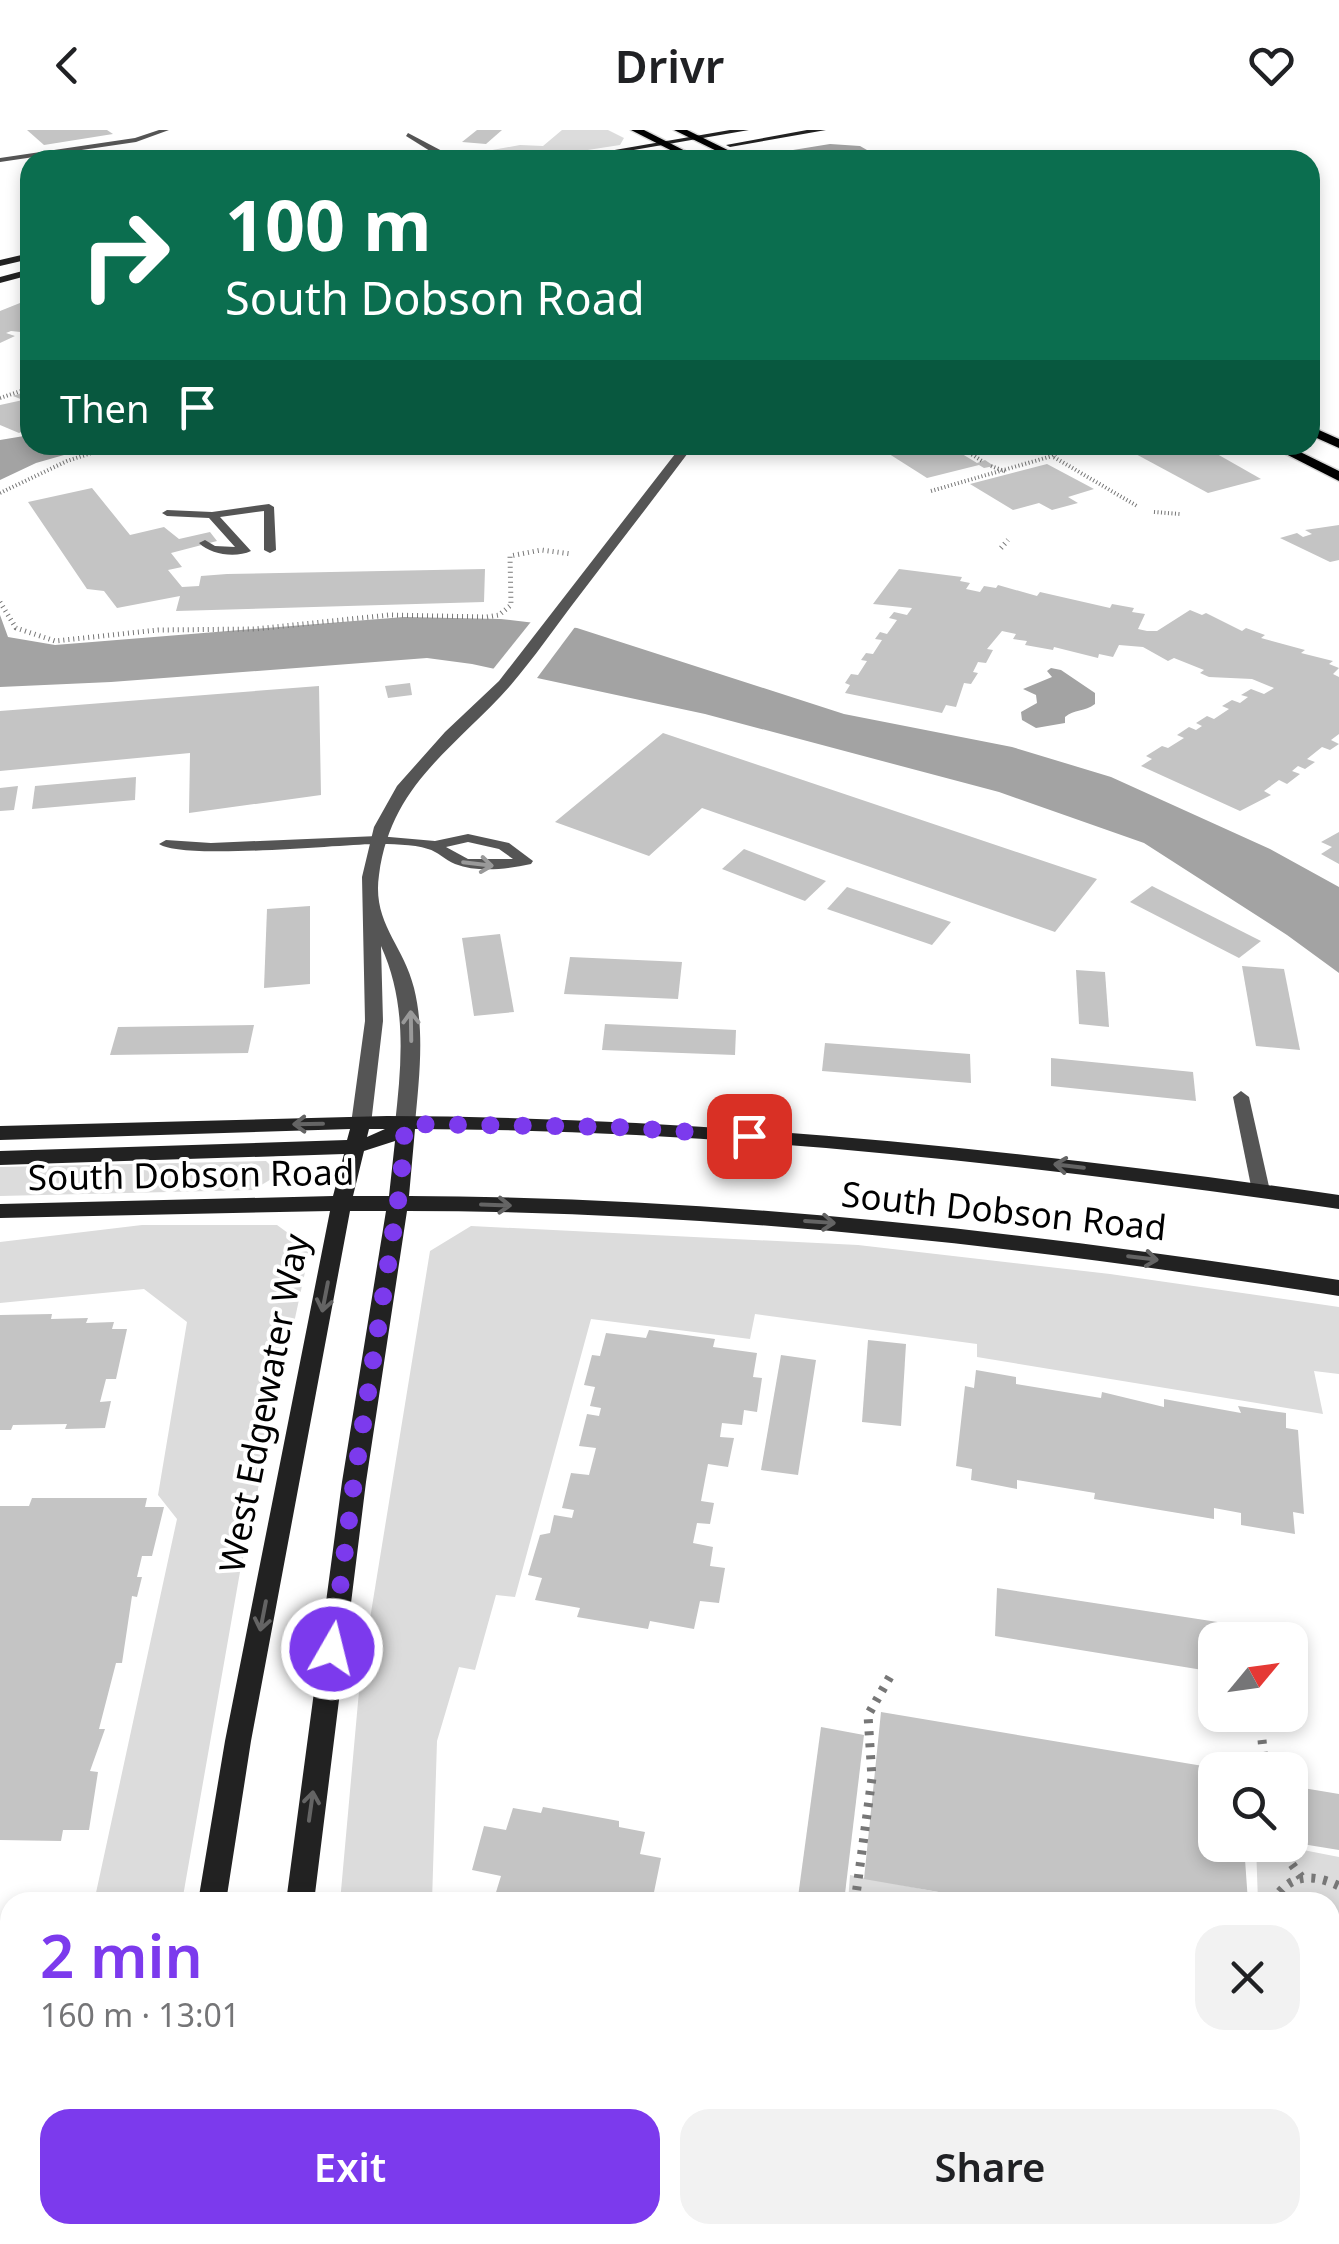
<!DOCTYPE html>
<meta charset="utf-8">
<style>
:root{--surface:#fff;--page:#f2f2f2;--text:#202124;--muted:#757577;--accent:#7c3aed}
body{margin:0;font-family:"Noto Sans",sans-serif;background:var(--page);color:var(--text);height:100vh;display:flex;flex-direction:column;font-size:38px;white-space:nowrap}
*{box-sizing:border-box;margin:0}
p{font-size:32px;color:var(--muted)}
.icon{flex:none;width:55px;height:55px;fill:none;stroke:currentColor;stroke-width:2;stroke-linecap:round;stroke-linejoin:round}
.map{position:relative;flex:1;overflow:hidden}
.side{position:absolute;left:0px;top:1762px;width:1340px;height:352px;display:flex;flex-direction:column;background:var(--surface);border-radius:30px 30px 0 0;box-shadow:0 5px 15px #0003}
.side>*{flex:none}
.hud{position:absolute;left:20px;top:20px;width:1300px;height:305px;border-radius:30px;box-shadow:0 5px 15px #0003;background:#0b6e4f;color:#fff;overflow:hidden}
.needle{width:65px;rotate:61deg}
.tools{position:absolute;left:1198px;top:1492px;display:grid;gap:20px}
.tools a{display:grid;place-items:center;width:110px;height:110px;border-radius:20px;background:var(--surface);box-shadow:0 5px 15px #0003;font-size:50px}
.pin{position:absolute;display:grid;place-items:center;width:85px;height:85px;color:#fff;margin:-42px;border-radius:20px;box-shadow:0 5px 15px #0006}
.me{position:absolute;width:110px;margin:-55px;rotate:8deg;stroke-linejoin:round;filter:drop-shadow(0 0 8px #0008)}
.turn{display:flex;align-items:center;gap:35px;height:210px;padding:0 40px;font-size:45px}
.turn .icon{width:130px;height:130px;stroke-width:2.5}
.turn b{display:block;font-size:70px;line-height:85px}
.then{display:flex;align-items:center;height:95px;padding:0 40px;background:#0003;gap:20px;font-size:38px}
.round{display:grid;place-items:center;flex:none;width:105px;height:105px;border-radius:30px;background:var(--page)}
.summary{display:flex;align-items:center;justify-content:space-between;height:170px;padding:0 40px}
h1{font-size:60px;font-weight:600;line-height:75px;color:var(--accent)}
.primary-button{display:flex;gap:20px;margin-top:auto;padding:20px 40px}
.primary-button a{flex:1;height:115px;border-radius:30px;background:var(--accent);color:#fff;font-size:40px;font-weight:600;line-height:115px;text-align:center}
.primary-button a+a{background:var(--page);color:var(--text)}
header{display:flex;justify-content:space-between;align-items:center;height:130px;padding:0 40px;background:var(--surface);font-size:45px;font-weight:600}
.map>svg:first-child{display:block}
.green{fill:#dcdcdc}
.water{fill:#a3a3a3}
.pier{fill:#fff}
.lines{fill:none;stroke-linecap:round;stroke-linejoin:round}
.stream{stroke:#a3a3a3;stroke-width:5}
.building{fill:#c4c4c4}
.primary-casing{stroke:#dbdbdb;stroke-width:3}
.path-far2{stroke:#777;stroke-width:4;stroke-dasharray:1 2.5;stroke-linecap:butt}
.path-far1{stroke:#777;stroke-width:5;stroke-dasharray:1 4;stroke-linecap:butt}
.path{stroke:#777;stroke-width:9;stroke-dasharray:4 8;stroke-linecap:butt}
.lane{fill:#555;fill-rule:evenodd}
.street{fill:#555;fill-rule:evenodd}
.secondary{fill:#222;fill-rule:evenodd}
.primary{fill:#000;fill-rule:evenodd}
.oneway{stroke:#999}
.oneway2{stroke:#646464}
.route{stroke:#7c3aed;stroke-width:18;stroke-dasharray:0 32.4}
.labels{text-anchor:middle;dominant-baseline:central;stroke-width:8;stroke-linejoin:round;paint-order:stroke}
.street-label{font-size:35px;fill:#000;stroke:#fff}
</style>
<header><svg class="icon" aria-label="back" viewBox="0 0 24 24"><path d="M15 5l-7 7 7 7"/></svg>Drivr<svg class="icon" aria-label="heart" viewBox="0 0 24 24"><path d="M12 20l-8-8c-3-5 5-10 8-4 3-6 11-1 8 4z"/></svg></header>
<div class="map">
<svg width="1339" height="2114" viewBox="0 0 1339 2114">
<rect width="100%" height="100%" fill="#fff"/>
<!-- green -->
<g class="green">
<path d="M 562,0 L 608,0 L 624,8 L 620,15 L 523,30 L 438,30 L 520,15 L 543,16 Z"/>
<path d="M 266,1031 L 273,1038 L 273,1048 L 253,1060 L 0,1066 L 0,1037 Z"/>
<path d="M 142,1095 L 277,1095 L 310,1119 L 240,1442 L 182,1772 L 94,1772 L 177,1389 L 158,1365 L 187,1192 L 144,1159 L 0,1173 L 0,1112 Z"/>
<path d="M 471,1096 L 858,1115 L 1110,1144 L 1339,1177 L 1339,1244 L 1314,1241 L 1323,1284 L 977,1227 L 977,1214 L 755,1184 L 750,1209 L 591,1189 L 515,1467 L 496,1465 L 475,1540 L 459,1537 L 437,1611 L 432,1772 L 340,1772 L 360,1550 L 430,1121 Z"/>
<path d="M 1290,1662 L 1298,1719 L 1339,1727 L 1339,1845 L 1334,1847 L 1339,1858 L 1339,2114 L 878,2114 L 878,2105 L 1330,2105 L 1330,1772 L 1258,1772 L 1256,1715 L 1290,1715 Z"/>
<path d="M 850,1745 L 989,1772 L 848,1772 Z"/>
</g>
<!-- water -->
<g class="water">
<path d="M 830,14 L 860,16 L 881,28 L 789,29 L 793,20 Z"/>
<path d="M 30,305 L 30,315 L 99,315 L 36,333 L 0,350 L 0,310 Z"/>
<path d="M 0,485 L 8,507 L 55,515 L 404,487 L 501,489 L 577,498 L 844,584 L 1012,617 L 1111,647 L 1270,719 L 1339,757 L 1339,843 L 1287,805 L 1144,713 L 999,662 L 705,584 L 472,534 L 427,528 L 111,552 L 0,557 Z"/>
<path d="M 1051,538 L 1061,540 L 1095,563 L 1095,574 C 1085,582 1074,579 1065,587 L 1065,593 L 1036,598 L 1022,590 L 1021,582 L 1037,573 L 1036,565 L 1023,559 L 1052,547 L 1047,541 Z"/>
</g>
<!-- pier -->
<path class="pier" d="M 534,488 L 578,493 L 534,552 L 490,543 Z"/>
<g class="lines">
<!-- stream -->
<path class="stream" d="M 769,25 L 800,24"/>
</g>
<!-- building -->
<g class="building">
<path d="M 27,0 L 107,0 L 113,4 L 44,15 Z"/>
<path d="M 477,0 L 502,0 L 486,14 L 462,12 Z"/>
<path d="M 30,169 L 30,203 L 11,201 L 6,203 L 15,206 L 0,213 L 0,181 Z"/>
<path d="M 30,260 L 30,299 L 19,303 L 0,295 L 0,275 L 23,270 L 13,266 Z"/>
<path d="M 875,315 L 964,315 L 954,319 L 977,333 L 985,330 L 994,336 L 984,338 L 979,335 L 927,348 Z"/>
<path d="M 1119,315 L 1203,316 L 1261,349 L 1208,363 Z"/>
<path d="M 1047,334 L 1094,359 L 1068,367 L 1078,373 L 1052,380 L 1039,373 L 1013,380 L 970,354 Z"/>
<path d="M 92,358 L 130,405 L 164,397 L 179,409 L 210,402 L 217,411 L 171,423 L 182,437 L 168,440 L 182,457 L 199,456 L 201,446 L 227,444 L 485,439 L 484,472 L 176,481 L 180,466 L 117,478 L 104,461 L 87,459 L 28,372 Z"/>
<path d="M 1339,395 L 1339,430 L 1330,432 L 1280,408 L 1297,403 L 1303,407 L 1312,404 L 1305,400 Z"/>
<path d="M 899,439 L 962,447 L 960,451 L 970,453 L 966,459 L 980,462 L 984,456 L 996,458 L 998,455 L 1037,466 L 1040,462 L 1110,478 L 1112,474 L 1134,478 L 1132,482 L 1145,484 L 1138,499 L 1147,501 L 1157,501 L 1190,480 L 1202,485 L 1206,483 L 1242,501 L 1246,498 L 1265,505 L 1261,508 L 1305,520 L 1301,523 L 1333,531 L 1329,534 L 1339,538 L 1333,544 L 1339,547 L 1339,604 L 1331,610 L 1339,614 L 1330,620 L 1322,617 L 1307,629 L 1315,632 L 1305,639 L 1298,636 L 1292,641 L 1300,644 L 1287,654 L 1279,650 L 1264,661 L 1271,665 L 1240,681 L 1141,636 L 1152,629 L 1146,626 L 1162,616 L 1168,618 L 1184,608 L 1177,605 L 1189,597 L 1196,600 L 1202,596 L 1196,593 L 1207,586 L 1214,589 L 1229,579 L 1222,576 L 1232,570 L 1240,573 L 1248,567 L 1241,565 L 1251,559 L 1264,564 L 1274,558 L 1252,549 L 1209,547 L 1200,543 L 1204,540 L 1174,528 L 1168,531 L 1143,517 L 1119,515 L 1113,527 L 1099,524 L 1098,528 L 1054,517 L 1053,520 L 1025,515 L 1027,511 L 1013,509 L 1016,504 L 1002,501 L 987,519 L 993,520 L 986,533 L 978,532 L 973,542 L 978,543 L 971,554 L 964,553 L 956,577 L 946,575 L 942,583 L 845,563 L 850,555 L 845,553 L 851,544 L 858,545 L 867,531 L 861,530 L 866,523 L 873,524 L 882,510 L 875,509 L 880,502 L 887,504 L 897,490 L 889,488 L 894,482 L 907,485 L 912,478 L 873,474 Z"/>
<path d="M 410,553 L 412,565 L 388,568 L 385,556 Z"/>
<path d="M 319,556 L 321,665 L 189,683 L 190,623 L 0,641 L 0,581 Z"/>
<path d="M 663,603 L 1097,749 L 1055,802 L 702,678 L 649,726 L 555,692 Z"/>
<path d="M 136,647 L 135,670 L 32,679 L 35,656 Z"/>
<path d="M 18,656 L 14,680 L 0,681 L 0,658 Z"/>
<path d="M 1339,702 L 1339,734 L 1321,724 L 1332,717 L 1321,712 Z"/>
<path d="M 744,719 L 826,751 L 805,771 L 722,739 Z"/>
<path d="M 1152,756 L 1261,811 L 1239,828 L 1130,772 Z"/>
<path d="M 847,757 L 951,792 L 932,815 L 827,779 Z"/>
<path d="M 310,776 L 310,854 L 264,858 L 267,779 Z"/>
<path d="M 500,804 L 514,882 L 474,886 L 462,808 Z"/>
<path d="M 570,827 L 682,832 L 678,869 L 564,864 Z"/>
<path d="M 1242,836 L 1284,839 L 1300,920 L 1256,916 Z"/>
<path d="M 1076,840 L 1105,842 L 1109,897 L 1079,894 Z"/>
<path d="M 605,894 L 736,900 L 735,925 L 602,920 Z"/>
<path d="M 254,895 L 248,923 L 110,925 L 118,897 Z"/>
<path d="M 825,913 L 970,924 L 971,953 L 822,941 Z"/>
<path d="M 1051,928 L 1193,942 L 1196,971 L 1051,956 Z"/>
<path d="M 52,1184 L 51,1189 L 88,1188 L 86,1193 L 114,1192 L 112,1199 L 127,1199 L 116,1249 L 106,1249 L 100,1272 L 111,1271 L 105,1298 L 65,1299 L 67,1294 L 13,1295 L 11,1300 L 0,1300 L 0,1185 Z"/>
<path d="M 649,1200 L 715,1209 L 713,1217 L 757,1223 L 753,1247 L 762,1248 L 757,1282 L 744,1280 L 742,1295 L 722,1293 L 720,1307 L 734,1308 L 728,1337 L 708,1334 L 701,1371 L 714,1373 L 710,1394 L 697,1393 L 693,1413 L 713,1417 L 710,1436 L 725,1438 L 719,1473 L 700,1471 L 694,1499 L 650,1491 L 648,1499 L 577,1487 L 580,1478 L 535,1470 L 542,1448 L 528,1445 L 540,1405 L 550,1403 L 554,1385 L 572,1388 L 574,1380 L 562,1378 L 571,1343 L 589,1345 L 596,1318 L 579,1316 L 587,1284 L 599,1286 L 601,1278 L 590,1276 L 595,1257 L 584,1255 L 592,1225 L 600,1226 L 606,1203 L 646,1208 Z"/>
<path d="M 868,1210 L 906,1214 L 901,1296 L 862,1292 Z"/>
<path d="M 781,1225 L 816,1230 L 798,1345 L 761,1340 Z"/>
<path d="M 976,1240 L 1016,1247 L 1016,1254 L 1101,1268 L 1102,1262 L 1164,1277 L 1164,1269 L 1241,1283 L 1238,1276 L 1286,1283 L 1286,1298 L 1298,1300 L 1304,1384 L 1293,1382 L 1295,1404 L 1241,1395 L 1241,1383 L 1214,1378 L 1214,1389 L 1094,1369 L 1095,1363 L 1017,1350 L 1017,1359 L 971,1350 L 972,1339 L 956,1336 L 965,1256 L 974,1258 Z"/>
<path d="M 32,1368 L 147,1368 L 145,1377 L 164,1377 L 152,1426 L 142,1426 L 137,1447 L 142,1447 L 137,1467 L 132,1466 L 122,1533 L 116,1533 L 99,1599 L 105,1599 L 90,1641 L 98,1642 L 89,1700 L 63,1700 L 61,1711 L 0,1710 L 0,1376 L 29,1376 Z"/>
<path d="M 997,1458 L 1224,1493 L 1225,1510 L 1215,1510 L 1215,1542 L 995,1506 Z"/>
<path d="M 881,1582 L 1215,1638 L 1215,1715 L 1244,1715 L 1248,1772 L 1071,1772 L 1030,1765 L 1030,1772 L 996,1772 L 864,1749 Z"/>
<path d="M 821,1597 L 864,1605 L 844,1772 L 798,1767 Z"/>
<path d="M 1297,1657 L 1339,1664 L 1339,1720 L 1302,1714 Z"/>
<path d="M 543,1677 L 619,1691 L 619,1697 L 645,1702 L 640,1724 L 661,1728 L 652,1772 L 493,1772 L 501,1746 L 472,1740 L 484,1696 L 506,1700 L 513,1678 L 541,1683 Z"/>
<path d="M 937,2105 L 1172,2105 L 1174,2114 L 939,2114 Z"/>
</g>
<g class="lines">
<defs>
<g id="primary">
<path d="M 631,0 L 644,0 L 703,30 L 690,30 Z"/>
<path d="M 674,0 L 687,0 L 748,30 L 735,30 Z"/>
<path d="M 1310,296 L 1339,309 L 1339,318 L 1310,305 Z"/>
<path d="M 1268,315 L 1286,315 L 1339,341 L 1339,351 Z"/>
</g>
</defs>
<!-- primary casing -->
<use href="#primary" class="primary-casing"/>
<!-- path-far2 -->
<g class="path-far2">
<path d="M 0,268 L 30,258"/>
<path d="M 960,317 L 982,331"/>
<path d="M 1062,320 L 1052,326 L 1137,376"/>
<path d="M 991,336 L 1007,342"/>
<path d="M 931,361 L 1052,326"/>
<path d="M 0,363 L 67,331 L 116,315"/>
<path d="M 1154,382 L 1180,384"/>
</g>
<!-- path-far1 -->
<g class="path-far1">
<path d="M 1001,418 L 1008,410"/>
<path d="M 0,472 L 16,498 L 55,511 L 158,500 L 255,499 L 389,485 L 487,487 L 499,485 L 511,475 L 510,426 L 541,420 L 572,424"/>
</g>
<!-- path -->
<g class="path">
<path d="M 1262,1610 L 1265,1640"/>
<path d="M 1278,1715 L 1301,1747"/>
<path d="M 855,1772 L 872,1648 L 868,1585 L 891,1545"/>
<path d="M 1273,1772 C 1288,1744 1312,1743 1339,1756"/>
<path d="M 1330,1839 L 1339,1838"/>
<path d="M 1330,1877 L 1339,1888"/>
<path d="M 894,2105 L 894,2114"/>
</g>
<!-- lane -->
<g class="lane">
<path d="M 159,0 L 169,0 L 136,12 L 0,32 L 0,28 L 135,8 Z"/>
<path d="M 408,3 L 444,22 L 445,24 L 438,26 L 406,6 Z"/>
<path d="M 269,374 L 274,377 L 276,420 L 270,423 L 264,420 L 264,381 L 220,387 L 251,421 C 236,428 211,425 199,413 L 205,410 L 215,416 L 235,417 L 209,388 L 167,386 L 162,383 L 167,380 L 212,382 Z"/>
<path d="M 468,704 L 509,713 L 533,731 L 531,734 C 506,739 479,743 455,734 C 445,730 437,721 428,719 C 413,714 390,714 374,714 C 335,715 184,730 159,714 L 166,710 L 211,713 L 378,706 L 435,711 ZM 468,712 L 499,719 L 513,729 L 468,729 L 446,717 Z"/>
<path d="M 1241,961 L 1249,967 L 1270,1061 L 1261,1067 L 1252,1061 L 1233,967 Z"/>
<path d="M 10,2004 L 10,2032 L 0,2037 L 0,2009 Z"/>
<path d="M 10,2092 L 10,2105 L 28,2105 L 24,2114 L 0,2114 L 0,2093 Z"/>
</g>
<!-- street -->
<g class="street">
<path d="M 485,315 L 535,315 C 524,321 496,321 485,315 Z"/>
<path d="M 682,315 L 694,315 C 656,366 617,416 579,466 C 556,496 534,528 510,556 C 454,619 391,654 379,745 C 372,793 403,814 414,858 C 425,902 419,949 415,994 L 405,1001 L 395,994 C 402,932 407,873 381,816 L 383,891 L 371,994 L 368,999 L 354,999 L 351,994 L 365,891 L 362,747 L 374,697 L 397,656 L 445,602 L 499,551 Z"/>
</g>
<!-- secondary -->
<g class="secondary">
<path d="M 730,0 L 749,0 L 576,30 L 557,30 Z"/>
<path d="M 807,0 L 826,0 L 730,17 L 726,15 Z"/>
<path d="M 30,123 L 30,129 L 0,136 L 0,130 Z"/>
<path d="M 30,139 L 30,145 L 0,153 L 0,147 Z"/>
<path d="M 387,986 C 706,987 1023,1020 1339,1065 L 1339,1079 C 1032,1035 725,1000 415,999 L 409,1066 C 721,1067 1030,1102 1339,1150 L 1339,1166 C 1030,1117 720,1081 407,1081 L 366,1352 L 314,1772 L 286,1772 L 342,1352 L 386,1081 L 350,1081 L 251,1611 L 226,1772 L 198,1772 L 225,1611 L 330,1081 L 0,1088 L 0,1074 L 333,1066 L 344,1024 L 0,1035 L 0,1021 L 347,1010 L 350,999 L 0,1010 L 0,996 ZM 369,999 L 385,999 L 367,1007 ZM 395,1011 L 389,1066 L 353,1066 L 364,1021 Z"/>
<rect x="153" y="2105" width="32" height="9"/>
<path d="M 256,2105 L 288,2105 L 287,2114 L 255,2114 Z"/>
</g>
<!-- primary -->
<use href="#primary" class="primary"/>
</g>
<!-- one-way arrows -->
<defs><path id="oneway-shaft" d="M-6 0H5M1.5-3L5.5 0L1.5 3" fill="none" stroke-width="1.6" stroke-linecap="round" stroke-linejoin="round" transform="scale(2.5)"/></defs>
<g class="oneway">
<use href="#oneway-shaft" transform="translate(478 734) rotate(7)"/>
<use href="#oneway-shaft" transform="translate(411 896) rotate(-91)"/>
</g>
<g class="oneway2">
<use href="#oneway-shaft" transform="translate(308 994) rotate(179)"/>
<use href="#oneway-shaft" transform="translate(1069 1036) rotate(-173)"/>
<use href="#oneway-shaft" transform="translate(496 1075) rotate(2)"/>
<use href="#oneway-shaft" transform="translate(820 1092) rotate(4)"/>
<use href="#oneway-shaft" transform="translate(1143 1128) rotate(7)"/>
<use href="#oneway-shaft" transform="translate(325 1167) rotate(101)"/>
<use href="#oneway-shaft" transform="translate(263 1486) rotate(101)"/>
<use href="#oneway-shaft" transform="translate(311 1676) rotate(-82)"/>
</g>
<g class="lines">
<!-- route -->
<path class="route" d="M 332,1519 L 354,1352 L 401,1052 L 405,994 L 617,997 L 749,1006"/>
</g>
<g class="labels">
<!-- street labels -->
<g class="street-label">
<text transform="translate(191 1044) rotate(-1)">South Dobson Road</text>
<text transform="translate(1004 1080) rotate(6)">South Dobson Road</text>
<text transform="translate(263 1273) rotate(-79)">West Edgewater Way</text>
</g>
</g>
</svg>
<div class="tools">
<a><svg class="needle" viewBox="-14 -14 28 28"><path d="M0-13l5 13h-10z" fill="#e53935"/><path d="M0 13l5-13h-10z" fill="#757577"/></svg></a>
<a><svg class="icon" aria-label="search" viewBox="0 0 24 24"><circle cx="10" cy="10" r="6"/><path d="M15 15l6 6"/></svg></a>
</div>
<div class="pin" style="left:749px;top:1006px;background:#d93025"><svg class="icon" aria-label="arrive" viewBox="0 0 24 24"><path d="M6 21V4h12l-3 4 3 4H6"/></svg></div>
<svg class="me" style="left:332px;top:1519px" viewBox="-20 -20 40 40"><circle r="17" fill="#7c3aed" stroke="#fff" stroke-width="3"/><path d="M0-11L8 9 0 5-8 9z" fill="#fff"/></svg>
<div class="hud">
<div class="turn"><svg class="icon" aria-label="right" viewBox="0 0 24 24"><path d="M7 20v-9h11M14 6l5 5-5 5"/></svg><div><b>100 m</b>South Dobson Road</div></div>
<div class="then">Then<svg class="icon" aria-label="arrive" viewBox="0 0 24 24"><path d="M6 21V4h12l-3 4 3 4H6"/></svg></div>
</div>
<section class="side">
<div class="summary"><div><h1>2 min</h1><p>160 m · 13:01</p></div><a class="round"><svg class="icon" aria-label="close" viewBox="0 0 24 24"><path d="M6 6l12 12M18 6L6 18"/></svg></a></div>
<div class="primary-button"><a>Exit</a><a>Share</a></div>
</section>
</div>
